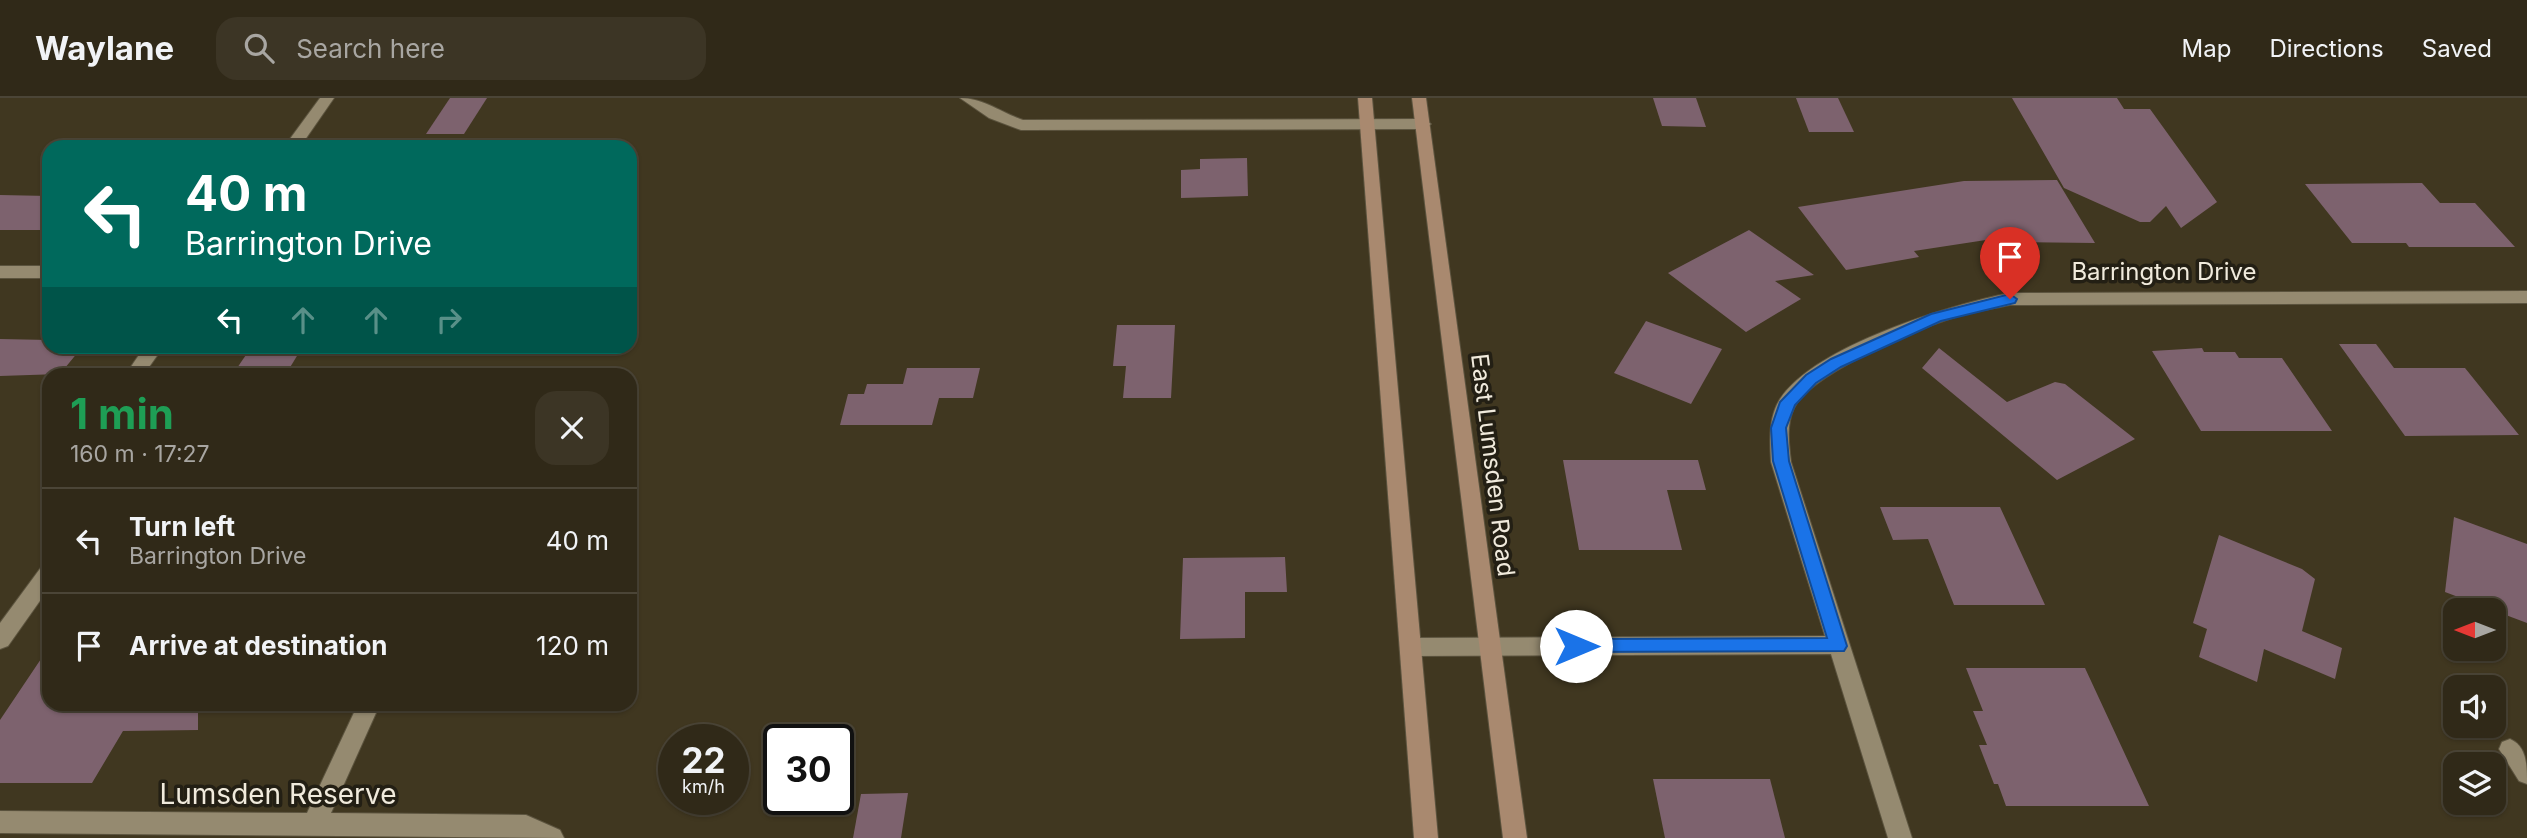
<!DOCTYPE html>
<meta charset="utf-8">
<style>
:root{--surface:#302918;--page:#3c3525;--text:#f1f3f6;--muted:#a8a6a2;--line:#4b4537}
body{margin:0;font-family:Inter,sans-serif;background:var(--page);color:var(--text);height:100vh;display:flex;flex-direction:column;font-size:26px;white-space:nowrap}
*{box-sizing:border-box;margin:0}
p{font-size:23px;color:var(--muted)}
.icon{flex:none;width:38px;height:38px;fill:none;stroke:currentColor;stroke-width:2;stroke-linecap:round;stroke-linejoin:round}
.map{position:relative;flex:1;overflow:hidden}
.details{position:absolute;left:42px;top:270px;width:595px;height:343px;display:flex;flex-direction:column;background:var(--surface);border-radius:21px;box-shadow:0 2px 5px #0004,0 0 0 2px var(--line)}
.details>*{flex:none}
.guide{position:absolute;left:42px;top:42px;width:595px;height:214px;border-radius:21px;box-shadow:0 2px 5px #0004,0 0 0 2px var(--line);background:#00695c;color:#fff;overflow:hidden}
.needle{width:46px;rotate:270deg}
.controls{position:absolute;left:2443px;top:500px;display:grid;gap:14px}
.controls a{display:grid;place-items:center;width:63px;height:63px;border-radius:14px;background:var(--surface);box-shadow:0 2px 5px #0004,0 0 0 2px var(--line);font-size:35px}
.speed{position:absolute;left:658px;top:626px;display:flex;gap:14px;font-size:35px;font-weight:700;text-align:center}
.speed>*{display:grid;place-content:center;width:91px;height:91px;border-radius:50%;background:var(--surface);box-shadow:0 2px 5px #0004,0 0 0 2px var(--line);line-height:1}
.speed small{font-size:18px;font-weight:400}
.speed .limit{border:4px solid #111;border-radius:10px;background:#fff;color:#111}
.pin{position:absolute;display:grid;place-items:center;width:60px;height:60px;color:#fff;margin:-72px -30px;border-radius:50% 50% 50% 0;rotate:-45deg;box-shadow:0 0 7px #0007}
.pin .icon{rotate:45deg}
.me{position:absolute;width:77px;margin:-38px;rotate:90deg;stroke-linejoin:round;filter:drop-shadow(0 0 5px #0008)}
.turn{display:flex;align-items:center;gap:24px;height:147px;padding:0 28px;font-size:32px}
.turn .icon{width:91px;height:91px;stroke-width:2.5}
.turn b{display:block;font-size:49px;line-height:60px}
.lanes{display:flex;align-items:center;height:66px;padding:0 28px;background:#0003;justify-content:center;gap:35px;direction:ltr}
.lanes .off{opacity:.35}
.round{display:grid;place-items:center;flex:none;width:74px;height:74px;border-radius:21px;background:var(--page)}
.overview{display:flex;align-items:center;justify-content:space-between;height:119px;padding:0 28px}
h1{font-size:42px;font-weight:700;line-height:52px;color:#1e9e55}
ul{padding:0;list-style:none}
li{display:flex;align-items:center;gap:21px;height:105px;padding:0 28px;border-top:2px solid var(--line)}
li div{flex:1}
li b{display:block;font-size:26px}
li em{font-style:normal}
header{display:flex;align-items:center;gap:42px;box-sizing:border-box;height:98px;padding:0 35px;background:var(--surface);border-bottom:2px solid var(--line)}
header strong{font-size:33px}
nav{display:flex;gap:38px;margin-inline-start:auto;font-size:24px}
.search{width:490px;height:63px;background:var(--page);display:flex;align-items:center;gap:18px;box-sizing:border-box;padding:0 24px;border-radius:21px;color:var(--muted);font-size:26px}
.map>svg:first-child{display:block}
.building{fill:#7d626e}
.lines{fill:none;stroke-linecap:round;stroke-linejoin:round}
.service-casing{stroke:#5b533e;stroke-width:2}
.minor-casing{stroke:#5b533e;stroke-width:2}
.secondary-casing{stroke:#5b533e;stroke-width:2}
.service{fill:#958a70;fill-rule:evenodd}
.minor{fill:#958a70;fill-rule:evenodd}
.secondary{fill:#a9896f;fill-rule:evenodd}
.route{fill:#1a73e8;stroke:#114b97;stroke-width:2}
.labels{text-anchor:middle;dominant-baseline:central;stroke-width:7;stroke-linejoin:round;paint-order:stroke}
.street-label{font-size:24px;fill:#f0eadc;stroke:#231f14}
.near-street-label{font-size:28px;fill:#f0eadc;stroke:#231f14}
</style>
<header>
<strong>Waylane</strong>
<div class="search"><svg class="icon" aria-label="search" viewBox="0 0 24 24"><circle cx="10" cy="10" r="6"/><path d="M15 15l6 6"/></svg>Search here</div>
<nav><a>Map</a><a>Directions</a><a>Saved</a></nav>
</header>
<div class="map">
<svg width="2527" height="740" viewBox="0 0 2527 740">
<rect width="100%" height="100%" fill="#403720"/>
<!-- building -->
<g class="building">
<path d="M 450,0 L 487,0 L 464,36 L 426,36 Z"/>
<path d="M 1653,0 L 1696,0 L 1706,29 L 1662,28 Z"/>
<path d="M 1796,0 L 1838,0 L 1854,34 L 1809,34 Z"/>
<path d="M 2012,0 L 2117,0 L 2124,11 L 2150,11 L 2217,104 L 2181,130 L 2166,108 L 2150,124 L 2140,124 L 2064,90 Z"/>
<path d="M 1247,60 L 1248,98 L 1181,100 L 1181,72 L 1200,71 L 1200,61 Z"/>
<path d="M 2057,82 L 2095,145 L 2016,144 L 2012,138 L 1914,153 L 1919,159 L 1846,172 L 1798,109 L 1964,83 Z"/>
<path d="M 2422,85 L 2440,105 L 2475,105 L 2515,149 L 2409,149 L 2406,145 L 2352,145 L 2305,86 Z"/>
<path d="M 0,97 L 49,98 L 49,132 L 0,132 Z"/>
<path d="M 1749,132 L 1814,177 L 1775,183 L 1801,201 L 1746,234 L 1668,175 Z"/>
<path d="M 1646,223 L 1722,251 L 1691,306 L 1614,275 Z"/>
<path d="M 1117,227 L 1175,227 L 1171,300 L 1123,300 L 1126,268 L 1113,268 Z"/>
<path d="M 0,241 L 49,242 L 49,248 L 83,248 L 60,276 L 0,278 Z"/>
<path d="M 2339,246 L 2376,246 L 2394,270 L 2465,270 L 2519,337 L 2405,338 Z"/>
<path d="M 252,248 L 303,248 L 286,276 L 233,276 Z"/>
<path d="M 1939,250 L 2007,304 L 2055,284 L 2065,286 L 2135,341 L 2057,382 L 1922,270 Z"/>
<path d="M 2202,250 L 2204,254 L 2235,254 L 2239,260 L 2282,260 L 2332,333 L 2201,333 L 2152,253 Z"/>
<path d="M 907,270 L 980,270 L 973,300 L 939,300 L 932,327 L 840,327 L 848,296 L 864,296 L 867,286 L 903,286 Z"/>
<path d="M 1563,362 L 1698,362 L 1706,392 L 1667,392 L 1682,452 L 1579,452 Z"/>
<path d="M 1880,409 L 2000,409 L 2045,507 L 1954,507 L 1928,441 L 1893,442 Z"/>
<path d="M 2454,419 L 2527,446 L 2527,525 L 2445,494 Z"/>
<path d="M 2219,437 L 2302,471 L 2315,481 L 2302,533 L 2342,550 L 2335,581 L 2264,551 L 2257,584 L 2199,559 L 2207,531 L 2193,525 Z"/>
<path d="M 1285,459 L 1287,494 L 1245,494 L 1245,540 L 1180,541 L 1183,460 Z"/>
<path d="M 49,549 L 49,606 L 198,606 L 198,632 L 123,633 L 92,685 L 0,685 L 0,622 Z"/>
<path d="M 1966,570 L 2085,570 L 2149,708 L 2006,708 L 1998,686 L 1994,686 L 1979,647 L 1987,647 L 1973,613 L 1983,613 Z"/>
<path d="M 1653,681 L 1770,681 L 1785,740 L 1665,740 Z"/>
<path d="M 908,695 L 901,740 L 853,740 L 861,696 Z"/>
</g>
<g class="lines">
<defs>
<path id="service" d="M 960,0 C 983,0 1000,14 1023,22 L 1423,21 L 1431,26 L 1423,31 L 1021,32 L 989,20 Z"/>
<g id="minor">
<path d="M 320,0 L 334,0 L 300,49 L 284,49 Z"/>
<rect x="0" y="168" width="49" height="12"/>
<path d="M 2527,193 L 2527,205 L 2010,207 C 1991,211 1971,214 1952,220 C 1915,232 1810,276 1794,310 C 1786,327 1789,347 1791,364 L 1912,740 L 1888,740 L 1831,556 L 1411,558 L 1403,555 L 1400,549 L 1403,543 L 1411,540 L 1825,538 L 1771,364 C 1770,343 1768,320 1780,301 C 1815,248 1949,207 2010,195 Z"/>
<path d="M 145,248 L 164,248 L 144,276 L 126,276 Z"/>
<path d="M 49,466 L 49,490 L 8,548 L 0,551 L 0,525 L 42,468 Z"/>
<path d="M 358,606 L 380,606 L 331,715 L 526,717 L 560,732 L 564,740 L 0,735 L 0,713 L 307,715 Z"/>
<path d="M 2510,641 C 2527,648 2527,668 2527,686 L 2519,683 L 2499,651 L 2502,644 Z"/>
</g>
<g id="secondary">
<path d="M 1358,0 L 1372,0 L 1438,740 L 1414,740 Z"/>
<path d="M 1412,0 L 1426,0 L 1527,740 L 1503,740 Z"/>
</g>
</defs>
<!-- service casing -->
<use href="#service" class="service-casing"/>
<!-- minor casing -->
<use href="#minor" class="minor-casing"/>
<!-- secondary casing -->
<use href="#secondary" class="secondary-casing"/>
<!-- service -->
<use href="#service" class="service"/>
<!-- minor -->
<use href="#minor" class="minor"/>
<!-- secondary -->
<use href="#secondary" class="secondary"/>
</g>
<!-- route -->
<path class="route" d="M 2010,196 L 2017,201 L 2015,205 L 1941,223 L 1841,269 L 1816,285 L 1795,307 L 1786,330 L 1789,363 L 1847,548 L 1844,553 L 1570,554 L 1568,548 L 1570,543 L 1576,541 L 1827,540 L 1773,363 L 1771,330 L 1780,304 L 1806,277 L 1831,261 L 1931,216 Z"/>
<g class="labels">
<!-- street labels -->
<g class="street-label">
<text x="2164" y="173">Barrington Drive</text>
<text transform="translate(1493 367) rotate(83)">East Lumsden Road</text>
</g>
<!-- near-street labels -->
<g class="near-street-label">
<text x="278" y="696">Lumsden Reserve</text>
</g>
</g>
</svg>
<div class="controls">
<a><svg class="needle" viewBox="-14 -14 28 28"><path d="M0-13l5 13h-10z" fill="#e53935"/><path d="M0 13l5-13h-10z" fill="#a8a6a2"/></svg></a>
<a><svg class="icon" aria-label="sound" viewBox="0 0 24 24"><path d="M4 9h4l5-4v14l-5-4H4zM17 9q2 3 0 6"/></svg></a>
<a><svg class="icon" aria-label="layers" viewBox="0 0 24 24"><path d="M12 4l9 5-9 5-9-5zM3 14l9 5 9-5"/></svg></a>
</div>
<div class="speed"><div>22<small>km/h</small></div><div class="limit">30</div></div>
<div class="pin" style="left:2010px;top:201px;background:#d93025"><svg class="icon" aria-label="arrive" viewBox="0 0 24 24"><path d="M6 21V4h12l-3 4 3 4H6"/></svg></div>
<svg class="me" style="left:1576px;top:548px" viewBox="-20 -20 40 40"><circle r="19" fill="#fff"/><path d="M0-13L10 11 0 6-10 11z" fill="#1a73e8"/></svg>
<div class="guide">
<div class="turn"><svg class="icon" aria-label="left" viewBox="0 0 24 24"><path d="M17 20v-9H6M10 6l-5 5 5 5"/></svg><div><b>40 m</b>Barrington Drive</div></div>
<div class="lanes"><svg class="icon" aria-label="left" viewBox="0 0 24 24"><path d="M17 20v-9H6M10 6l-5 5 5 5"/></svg><svg class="icon off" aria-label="ahead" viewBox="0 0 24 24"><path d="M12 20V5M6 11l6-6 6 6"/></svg><svg class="icon off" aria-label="ahead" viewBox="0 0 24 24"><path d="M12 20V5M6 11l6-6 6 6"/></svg><svg class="icon off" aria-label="right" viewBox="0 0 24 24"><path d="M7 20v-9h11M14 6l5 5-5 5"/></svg></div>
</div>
<section class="details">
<div class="overview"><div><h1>1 min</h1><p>160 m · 17:27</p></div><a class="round"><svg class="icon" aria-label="close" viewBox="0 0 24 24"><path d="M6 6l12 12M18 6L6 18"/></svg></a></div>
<ul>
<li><svg class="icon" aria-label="left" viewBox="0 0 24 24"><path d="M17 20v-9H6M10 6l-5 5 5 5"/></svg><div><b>Turn left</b><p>Barrington Drive</p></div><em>40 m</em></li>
<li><svg class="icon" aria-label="arrive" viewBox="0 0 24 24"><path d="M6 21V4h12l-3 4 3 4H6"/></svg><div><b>Arrive at destination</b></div><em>120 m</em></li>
</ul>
</section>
</div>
